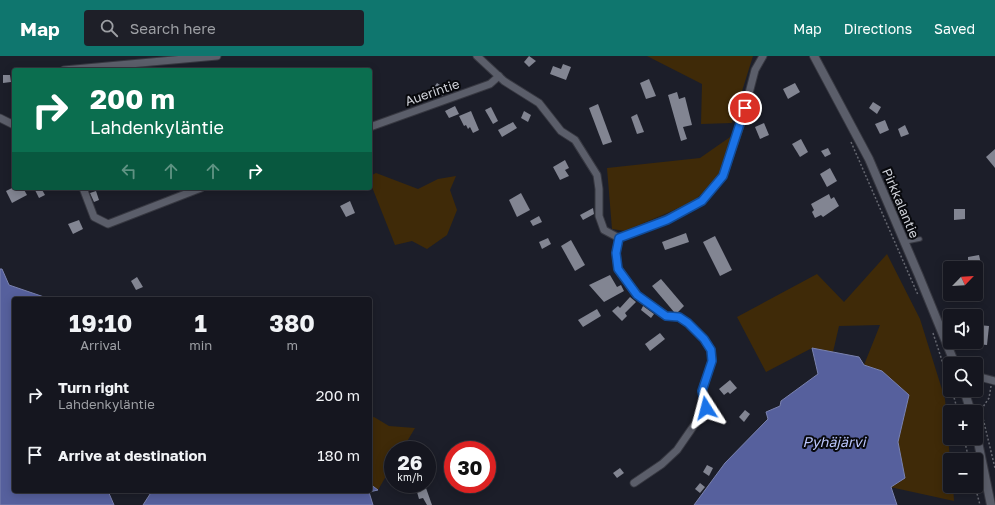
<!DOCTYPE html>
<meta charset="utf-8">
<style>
:root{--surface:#15161f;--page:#1e1f28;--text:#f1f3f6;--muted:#9d9fa4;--line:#34353d;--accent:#0f766e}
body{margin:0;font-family:"Golos Text",sans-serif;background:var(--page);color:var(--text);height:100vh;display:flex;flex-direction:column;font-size:15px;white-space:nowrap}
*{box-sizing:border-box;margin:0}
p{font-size:13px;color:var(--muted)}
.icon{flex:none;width:22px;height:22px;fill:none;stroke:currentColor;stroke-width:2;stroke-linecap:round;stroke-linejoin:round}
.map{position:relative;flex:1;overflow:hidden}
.sheet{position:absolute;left:12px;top:241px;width:360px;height:196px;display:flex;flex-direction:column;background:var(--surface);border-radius:4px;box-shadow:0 2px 10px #0003,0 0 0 1px var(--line)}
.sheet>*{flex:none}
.guide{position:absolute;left:12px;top:12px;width:360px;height:122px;border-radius:4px;box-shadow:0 2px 10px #0003,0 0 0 1px var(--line);background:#0b6e4f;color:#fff;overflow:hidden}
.needle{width:26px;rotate:65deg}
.tools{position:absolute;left:943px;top:205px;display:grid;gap:8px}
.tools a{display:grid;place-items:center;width:40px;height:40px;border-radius:4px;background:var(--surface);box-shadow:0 2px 10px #0003,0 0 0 1px var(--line);font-size:20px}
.speed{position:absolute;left:384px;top:385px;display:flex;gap:8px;font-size:20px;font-weight:700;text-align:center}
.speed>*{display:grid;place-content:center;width:52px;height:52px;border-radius:50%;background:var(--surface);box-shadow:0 2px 10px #0003,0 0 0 1px var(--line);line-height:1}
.speed small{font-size:10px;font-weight:400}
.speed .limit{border:6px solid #d22;background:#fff;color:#111}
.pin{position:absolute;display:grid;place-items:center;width:34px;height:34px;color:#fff;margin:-17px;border:2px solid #fff;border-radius:50%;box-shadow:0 1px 4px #0007}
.me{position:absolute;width:44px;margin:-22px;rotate:351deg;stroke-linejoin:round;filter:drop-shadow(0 0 3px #0008)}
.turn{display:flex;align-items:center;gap:14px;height:84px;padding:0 12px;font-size:18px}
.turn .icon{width:52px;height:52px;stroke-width:2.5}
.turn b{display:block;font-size:28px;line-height:34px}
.lanes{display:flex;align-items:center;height:38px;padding:0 12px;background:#0003;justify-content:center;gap:20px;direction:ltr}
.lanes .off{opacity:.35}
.eta{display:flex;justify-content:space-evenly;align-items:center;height:68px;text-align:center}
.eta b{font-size:24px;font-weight:700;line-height:28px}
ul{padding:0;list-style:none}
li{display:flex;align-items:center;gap:12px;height:60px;padding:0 12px}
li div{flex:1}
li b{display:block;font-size:15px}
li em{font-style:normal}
header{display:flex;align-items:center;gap:24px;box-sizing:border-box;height:56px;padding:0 20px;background:var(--accent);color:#fff}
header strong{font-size:19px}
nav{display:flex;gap:22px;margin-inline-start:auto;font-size:14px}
.search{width:280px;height:36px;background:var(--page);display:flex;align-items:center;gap:10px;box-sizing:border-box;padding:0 14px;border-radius:4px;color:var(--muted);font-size:15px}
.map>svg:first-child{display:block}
.green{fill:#3f2a08}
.water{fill:#56609d;stroke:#7a82af}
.building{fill:#828592}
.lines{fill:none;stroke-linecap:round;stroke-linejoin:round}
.service-casing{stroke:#373841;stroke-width:5.5}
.minor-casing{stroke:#373841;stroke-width:9}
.tertiary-casing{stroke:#373841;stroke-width:10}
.path{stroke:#656770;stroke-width:1.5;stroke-dasharray:2 2;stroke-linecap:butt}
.service{stroke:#5b5e6a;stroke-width:3.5}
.minor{stroke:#5b5e6a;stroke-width:7}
.tertiary{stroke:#5b5e6a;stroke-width:8}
.route-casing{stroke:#114b97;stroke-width:10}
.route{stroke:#1a73e8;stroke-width:7}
.labels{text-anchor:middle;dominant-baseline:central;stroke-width:4;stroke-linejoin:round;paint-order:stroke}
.street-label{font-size:13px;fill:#cfd1d8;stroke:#08090d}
.water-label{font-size:14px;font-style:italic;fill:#bbc6fc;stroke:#08090d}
</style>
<header>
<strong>Map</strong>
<div class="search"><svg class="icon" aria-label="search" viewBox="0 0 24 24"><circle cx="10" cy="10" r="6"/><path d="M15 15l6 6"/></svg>Search here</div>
<nav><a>Map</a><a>Directions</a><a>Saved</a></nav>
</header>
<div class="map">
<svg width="995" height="449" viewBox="0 0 995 449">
<rect width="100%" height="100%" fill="#1c1e29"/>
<!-- green -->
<g class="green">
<path d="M 647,0 L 753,0 L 732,67 L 701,68 L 702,28 Z"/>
<path d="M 733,79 L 719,121 L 693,146 L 625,175 L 612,173 L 607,112 L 700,102 Z"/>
<path d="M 376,117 L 418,133 L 438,123 L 456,120 L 450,134 L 457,154 L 447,179 L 427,193 L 412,185 L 395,189 L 370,126 L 370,120 Z"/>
<path d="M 887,198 L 920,263 L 945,343 L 950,404 L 950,430 L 953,430 L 954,445 L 890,431 L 905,422 L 898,386 L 909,339 L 882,315 L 864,309 L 880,269 L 839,270 L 833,296 L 812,292 L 766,316 L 737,261 L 817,218 L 844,246 Z"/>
<path d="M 374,361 L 389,370 L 415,372 L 402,394 L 393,394 L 393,408 L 378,434 L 370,428 L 370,362 Z"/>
</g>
<!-- water -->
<g class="water">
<path d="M 0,213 L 2,213 L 9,229 L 50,243 L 14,243 L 14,435 L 108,435 L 114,449 L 0,449 Z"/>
<path d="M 812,292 L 859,301 L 864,309 L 882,315 L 909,339 L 898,386 L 905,422 L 891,431 L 897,449 L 694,449 L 725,407 L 768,363 L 766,356 L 780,350 L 781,345 L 818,318 Z"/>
<path d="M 370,428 L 378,434 L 369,436 L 373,449 L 143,449 L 152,435 L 370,435 Z"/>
</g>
<!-- building -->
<g class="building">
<path d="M 529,0 L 536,5 L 529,11 L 524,6 Z"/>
<path d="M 563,8 L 571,11 L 566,24 L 550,18 L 553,10 L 561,13 Z"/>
<path d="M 3,19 L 10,19 L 11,26 L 3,27 Z"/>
<path d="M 649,23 L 656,40 L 646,43 L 640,27 Z"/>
<path d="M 437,27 L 447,34 L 443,40 L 433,33 Z"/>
<path d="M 795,27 L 800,36 L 788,43 L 783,33 Z"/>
<path d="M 677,36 L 679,43 L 685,41 L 692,69 L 683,71 L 687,83 L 681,85 L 668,39 Z"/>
<path d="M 873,46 L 881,51 L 877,58 L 869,52 Z"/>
<path d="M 598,48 L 612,86 L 603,89 L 589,52 Z"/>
<path d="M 455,50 L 459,58 L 449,62 L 445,55 Z"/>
<path d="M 491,51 L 498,65 L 493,68 L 485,54 Z"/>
<path d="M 471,55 L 479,74 L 473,77 L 470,71 L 468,73 L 466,69 L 464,70 L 459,60 Z"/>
<path d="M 524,55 L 531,59 L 528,66 L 521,62 Z"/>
<path d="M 637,58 L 644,76 L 637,78 L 631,61 Z"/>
<path d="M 885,64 L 889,74 L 880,78 L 875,68 Z"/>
<path d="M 513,66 L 517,72 L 502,81 L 498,74 Z"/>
<path d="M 764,67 L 769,79 L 760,83 L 755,71 Z"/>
<path d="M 905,69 L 909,78 L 901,81 L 898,73 Z"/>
<path d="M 801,83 L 808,96 L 800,101 L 792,88 Z"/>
<path d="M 828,92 L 831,98 L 825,101 L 821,95 Z"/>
<path d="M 995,93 L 995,112 L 986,101 Z"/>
<path d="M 565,104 L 569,112 L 565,114 L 569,120 L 560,124 L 553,111 Z"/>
<path d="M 830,112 L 837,125 L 827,131 L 820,118 Z"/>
<path d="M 12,132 L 23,132 L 27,139 L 12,147 L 6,135 Z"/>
<path d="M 41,132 L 45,139 L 39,142 L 35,134 Z"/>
<path d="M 96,135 L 99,144 L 94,146 L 90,137 Z"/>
<path d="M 521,137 L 530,154 L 517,161 L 509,144 Z"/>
<path d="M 829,138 L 831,143 L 834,141 L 839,150 L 823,161 L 821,159 L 815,162 L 812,156 L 814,154 L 811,148 Z"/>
<path d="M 350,145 L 355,157 L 346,161 L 340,150 Z"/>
<path d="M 593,152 L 594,158 L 583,164 L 580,159 Z"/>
<path d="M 954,153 L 965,153 L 965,163 L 954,164 Z"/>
<path d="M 539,160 L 542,166 L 533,170 L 530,165 Z"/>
<path d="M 79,164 L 83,173 L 73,178 L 68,168 Z"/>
<path d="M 686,177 L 689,186 L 665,194 L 662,186 Z"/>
<path d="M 715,180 L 732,214 L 720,220 L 703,186 Z"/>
<path d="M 548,182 L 551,188 L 542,193 L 539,186 Z"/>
<path d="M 571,184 L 585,209 L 575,215 L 561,190 Z"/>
<path d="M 979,199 L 982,212 L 964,212 L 963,206 L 968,205 L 968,201 Z"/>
<path d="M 610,219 L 617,231 L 621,229 L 624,235 L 604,246 L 589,229 Z"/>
<path d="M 137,221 L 143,231 L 136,234 L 131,225 Z"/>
<path d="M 661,223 L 684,250 L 678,256 L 674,256 L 652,230 Z"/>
<path d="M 630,241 L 636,246 L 625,257 L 627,260 L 622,265 L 612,255 L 618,250 L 620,252 Z"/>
<path d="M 643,250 L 654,258 L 651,262 L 641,254 Z"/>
<path d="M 597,253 L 601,260 L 583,271 L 578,264 Z"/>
<path d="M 979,269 L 989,270 L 987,289 L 977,288 Z"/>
<path d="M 660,277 L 665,283 L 650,295 L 645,288 Z"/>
<path d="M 730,324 L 737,332 L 730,338 L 728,336 L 724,339 L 719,333 Z"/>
<path d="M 745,354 L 750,358 L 744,366 L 739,361 Z"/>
<path d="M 707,409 L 713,412 L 709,420 L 703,416 Z"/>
<path d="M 620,412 L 624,417 L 617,422 L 613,417 Z"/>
<path d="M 700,427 L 705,431 L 700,437 L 695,433 Z"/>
<path d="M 426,432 L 432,449 L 427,449 L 423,442 L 419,443 L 417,436 Z"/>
</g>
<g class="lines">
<defs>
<path id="service" d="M 905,186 L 920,183"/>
<g id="minor">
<path d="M 477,0 L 504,25 L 539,47 L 561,75 L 575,84 L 597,119 L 599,133 L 599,160 L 604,174 L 619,182 L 667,163 L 702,145 L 723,120 L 742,64 L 755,14 L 763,0"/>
<path d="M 64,14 L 217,0"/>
<path d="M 0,62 L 14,69"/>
<path d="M 370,71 L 490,28 L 499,20"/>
<path d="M 83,132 L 94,161 L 108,168 L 201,132"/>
<path d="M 619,182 L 616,197 L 618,213 L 637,239 L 666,260 L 679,261 L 688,267 L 704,283 L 711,294 L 712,305 L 702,335 L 706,352 L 677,394 L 662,408 L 634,427"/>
<path d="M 976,320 L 995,325"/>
</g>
<g id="tertiary">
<path d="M 814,0 L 869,103 L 919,220 L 955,308"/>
<path d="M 964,334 L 971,356"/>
<path d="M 976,376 L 991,449"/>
</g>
</defs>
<!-- service casing -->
<use href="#service" class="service-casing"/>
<!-- minor casing -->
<use href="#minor" class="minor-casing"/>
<!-- tertiary casing -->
<use href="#tertiary" class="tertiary-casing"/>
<!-- path -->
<g class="path">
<path d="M 851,86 L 918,239"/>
<path d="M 933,277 L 950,329"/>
<path d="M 991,330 L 989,342 L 981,354 L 995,412"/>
<path d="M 952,334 L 958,356"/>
<path d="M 964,382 L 969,404"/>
<path d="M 975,430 L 980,449"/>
</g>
<!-- service -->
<use href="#service" class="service"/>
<!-- minor -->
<use href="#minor" class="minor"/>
<!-- tertiary -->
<use href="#tertiary" class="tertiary"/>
</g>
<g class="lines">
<defs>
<path id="route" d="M 706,352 L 702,335 L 712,305 L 711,294 L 704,283 L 688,267 L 679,261 L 666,260 L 637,239 L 618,213 L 616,197 L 619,182 L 667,164 L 702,145 L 723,120 L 745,52"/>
</defs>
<!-- route casing -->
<use href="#route" class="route-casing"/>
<!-- route -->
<use href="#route" class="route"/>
</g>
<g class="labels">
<!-- street labels -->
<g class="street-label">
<text transform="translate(432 36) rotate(-19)">Auerintie</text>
<text transform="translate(901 147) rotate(67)">Pirkkalantie</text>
</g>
<!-- water labels -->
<g class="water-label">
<text x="834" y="385">Pyhäjärvi</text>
</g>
</g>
</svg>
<div class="tools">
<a><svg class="needle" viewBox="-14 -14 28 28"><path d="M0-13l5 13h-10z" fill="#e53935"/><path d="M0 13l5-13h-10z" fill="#9d9fa4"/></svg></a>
<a><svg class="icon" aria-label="sound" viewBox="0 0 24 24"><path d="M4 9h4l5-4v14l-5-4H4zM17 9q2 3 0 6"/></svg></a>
<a><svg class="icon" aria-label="search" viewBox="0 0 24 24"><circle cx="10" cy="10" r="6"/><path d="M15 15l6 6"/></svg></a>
<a>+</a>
<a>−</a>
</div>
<div class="speed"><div>26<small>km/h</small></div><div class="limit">30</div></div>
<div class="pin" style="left:745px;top:52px;background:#d93025"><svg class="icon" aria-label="arrive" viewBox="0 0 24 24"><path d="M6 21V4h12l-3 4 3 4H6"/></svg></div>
<svg class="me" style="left:706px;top:352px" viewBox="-20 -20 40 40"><path d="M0-17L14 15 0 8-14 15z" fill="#1a73e8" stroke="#fff" stroke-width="4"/></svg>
<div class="guide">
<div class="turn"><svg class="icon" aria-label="right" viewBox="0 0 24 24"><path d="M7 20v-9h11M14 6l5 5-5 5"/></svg><div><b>200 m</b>Lahdenkyläntie</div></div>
<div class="lanes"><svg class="icon off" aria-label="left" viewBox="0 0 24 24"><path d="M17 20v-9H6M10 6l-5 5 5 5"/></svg><svg class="icon off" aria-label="ahead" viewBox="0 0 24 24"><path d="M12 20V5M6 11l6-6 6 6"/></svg><svg class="icon off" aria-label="ahead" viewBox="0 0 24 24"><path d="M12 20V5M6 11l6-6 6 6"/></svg><svg class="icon" aria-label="right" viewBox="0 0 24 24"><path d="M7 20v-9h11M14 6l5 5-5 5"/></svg></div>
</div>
<section class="sheet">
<div class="eta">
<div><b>19:10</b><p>Arrival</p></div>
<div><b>1</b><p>min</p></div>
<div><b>380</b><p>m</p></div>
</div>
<ul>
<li><svg class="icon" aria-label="right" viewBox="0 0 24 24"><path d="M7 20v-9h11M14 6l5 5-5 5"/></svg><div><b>Turn right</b><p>Lahdenkyläntie</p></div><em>200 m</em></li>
<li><svg class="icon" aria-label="arrive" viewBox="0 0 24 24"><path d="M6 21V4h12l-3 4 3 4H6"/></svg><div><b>Arrive at destination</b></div><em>180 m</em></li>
</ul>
</section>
</div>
